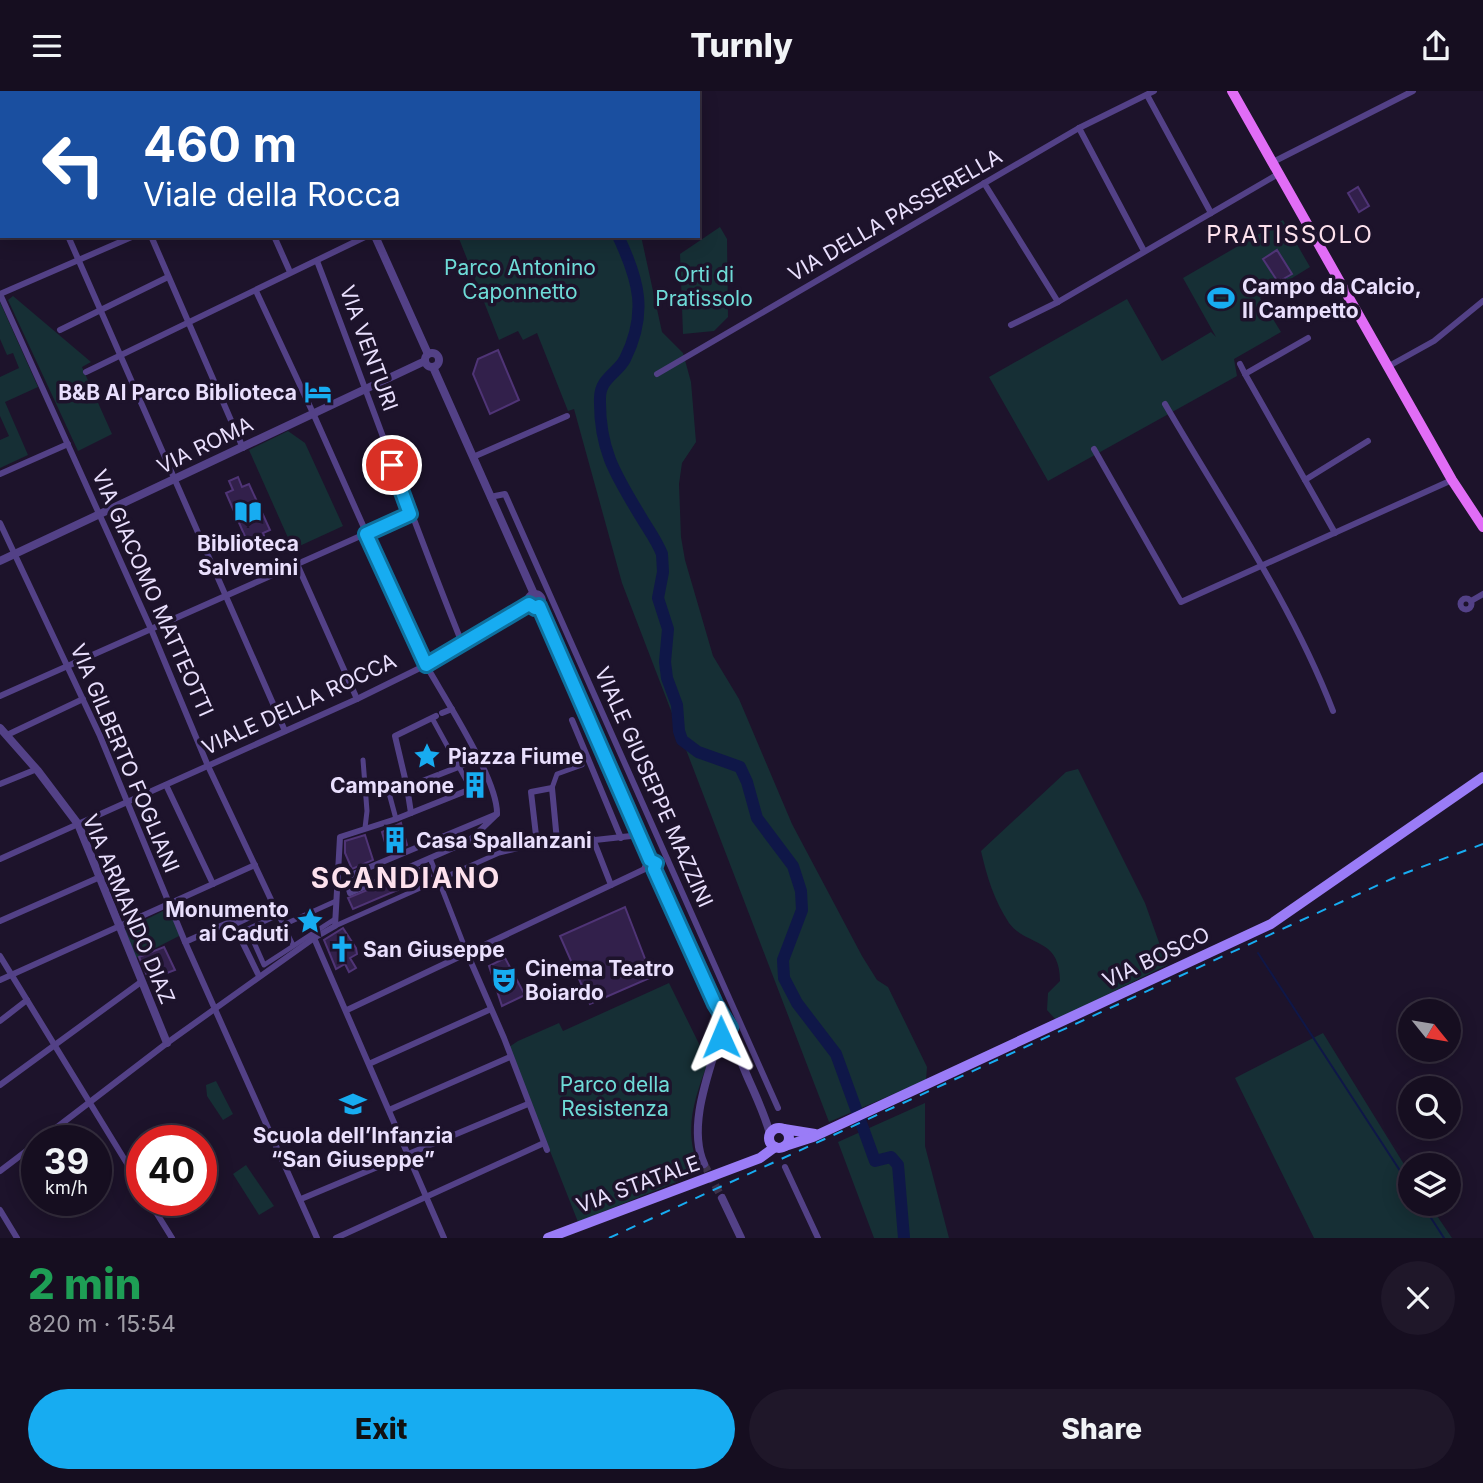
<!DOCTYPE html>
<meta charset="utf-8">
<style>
:root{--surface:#160e20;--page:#1f1729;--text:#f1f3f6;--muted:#9e9ca5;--line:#352e3e;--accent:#17acf1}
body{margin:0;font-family:Inter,sans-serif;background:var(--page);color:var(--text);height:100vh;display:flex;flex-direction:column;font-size:26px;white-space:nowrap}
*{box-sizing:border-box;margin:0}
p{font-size:23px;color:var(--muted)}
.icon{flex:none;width:38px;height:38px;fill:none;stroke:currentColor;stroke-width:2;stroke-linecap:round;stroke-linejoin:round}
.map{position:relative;height:1147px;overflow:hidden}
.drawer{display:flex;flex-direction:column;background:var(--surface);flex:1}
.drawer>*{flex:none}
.top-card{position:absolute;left:0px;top:0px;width:700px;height:147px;box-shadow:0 4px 18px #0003,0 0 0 2px var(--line);background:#1a4fa0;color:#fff;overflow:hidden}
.needle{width:46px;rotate:120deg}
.fabs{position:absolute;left:1398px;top:908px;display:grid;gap:14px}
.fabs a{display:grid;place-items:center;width:63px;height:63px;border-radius:50%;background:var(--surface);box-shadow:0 4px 18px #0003,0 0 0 2px var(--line);font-size:35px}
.speed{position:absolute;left:21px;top:1034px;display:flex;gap:14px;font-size:35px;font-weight:700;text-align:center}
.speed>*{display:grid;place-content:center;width:91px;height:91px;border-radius:50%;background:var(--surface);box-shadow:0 4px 18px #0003,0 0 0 2px var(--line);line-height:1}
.speed small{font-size:18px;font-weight:400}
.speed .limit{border:10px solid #d22;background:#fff;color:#111}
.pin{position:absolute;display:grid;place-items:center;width:60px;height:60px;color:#fff;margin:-30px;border:4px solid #fff;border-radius:50%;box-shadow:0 2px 7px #0007}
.me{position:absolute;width:77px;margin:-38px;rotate:359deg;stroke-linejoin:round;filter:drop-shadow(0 0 5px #0008)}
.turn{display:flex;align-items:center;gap:24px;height:147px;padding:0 28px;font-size:32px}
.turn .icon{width:91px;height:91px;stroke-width:2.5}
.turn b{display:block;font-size:49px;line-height:60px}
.round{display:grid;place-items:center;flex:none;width:74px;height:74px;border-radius:37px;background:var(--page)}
.headline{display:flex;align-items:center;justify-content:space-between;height:119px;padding:0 28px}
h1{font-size:42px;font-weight:800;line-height:52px;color:#1e9e55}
.cta{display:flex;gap:14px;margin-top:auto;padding:14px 28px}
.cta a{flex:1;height:80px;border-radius:42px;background:var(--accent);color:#111;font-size:28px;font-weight:800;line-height:80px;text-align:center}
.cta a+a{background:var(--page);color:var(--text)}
header{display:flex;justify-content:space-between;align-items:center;height:91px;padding:0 28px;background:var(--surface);font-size:32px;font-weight:800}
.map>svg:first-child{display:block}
.green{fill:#162f35}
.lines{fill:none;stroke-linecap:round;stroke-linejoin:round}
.stream{stroke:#0f1748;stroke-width:2}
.river{stroke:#0f1748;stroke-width:12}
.building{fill:#32204b;stroke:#4f3476;stroke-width:2}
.minor-tunnel{stroke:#3c324a;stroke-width:6;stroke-dasharray:6 3;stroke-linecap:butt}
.tertiary-tunnel{stroke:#3c324a;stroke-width:8;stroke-dasharray:8 4;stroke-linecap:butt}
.pedestrian{stroke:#534187;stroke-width:5}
.minor{stroke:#534187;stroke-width:6}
.tertiary{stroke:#534187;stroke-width:8}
.secondary{stroke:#9a7cf7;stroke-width:10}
.primary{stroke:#e16df6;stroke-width:10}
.rail{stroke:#17acf1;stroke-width:2;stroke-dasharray:10 9;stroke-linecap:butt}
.route-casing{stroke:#0f709d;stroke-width:18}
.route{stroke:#17acf1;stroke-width:12}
.labels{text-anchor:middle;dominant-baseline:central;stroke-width:7;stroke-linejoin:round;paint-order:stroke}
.street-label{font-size:21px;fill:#e9dffd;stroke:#1d132b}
.park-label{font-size:21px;fill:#6edbd7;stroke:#1d132b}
.poi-label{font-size:21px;font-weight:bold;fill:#e9dffd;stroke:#1d132b;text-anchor:start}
.quarter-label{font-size:24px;letter-spacing:2px;fill:#fde1ed;stroke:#1d132b}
.district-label{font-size:28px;font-weight:bold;letter-spacing:2px;fill:#fde1ed;stroke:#1d132b}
</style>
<header><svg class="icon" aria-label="menu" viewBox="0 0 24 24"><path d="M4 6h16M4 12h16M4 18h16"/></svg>Turnly<svg class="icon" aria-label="share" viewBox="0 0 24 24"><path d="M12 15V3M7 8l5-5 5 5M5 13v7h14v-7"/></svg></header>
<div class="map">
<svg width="1483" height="1147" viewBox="0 0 1483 1147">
<rect width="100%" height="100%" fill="#1d132b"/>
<!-- green -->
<g class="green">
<path d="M 1283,129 L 1310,176 L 1260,207 L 1281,241 L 1234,268 L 1237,285 L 1048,390 L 989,286 L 1127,208 L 1162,270 L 1211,241 L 1216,246 L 1183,187 Z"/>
<path d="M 720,136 L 727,148 L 728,226 L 714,240 L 683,243 L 680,163 Z"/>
<path d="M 458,145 L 641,145 L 662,241 L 683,262 L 691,291 L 696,351 L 682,372 L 679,393 L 681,446 L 685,469 L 713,565 L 739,608 L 792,733 L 862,865 L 877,889 L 888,896 L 927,976 L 926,989 L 829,1031 L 622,492 L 574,318 L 568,320 L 537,242 L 523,249 L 518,240 L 499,249 Z"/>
<path d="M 13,205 L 91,271 L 82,276 L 112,343 L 78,360 L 8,209 Z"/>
<path d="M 0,211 L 38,296 L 5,311 L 28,364 L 0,377 L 0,349 L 9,345 L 0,325 L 0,286 L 19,277 L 13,262 L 7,264 L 0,248 Z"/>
<path d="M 288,340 L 305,352 L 343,435 L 293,458 L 249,359 Z"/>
<path d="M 1078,678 L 1145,812 L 1167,874 L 1056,929 L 1047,919 L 1048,902 L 1060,890 C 1060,846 1027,856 1009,832 C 994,809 987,786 981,760 L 1066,681 Z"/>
<path d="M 169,817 L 181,844 L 136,867 L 125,839 Z"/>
<path d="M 669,892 L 708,971 C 694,1009 682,1042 701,1081 L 578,1131 L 509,956 L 518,950 L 559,932 L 563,940 Z"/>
<path d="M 1323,942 L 1410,1083 L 1410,1113 L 1429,1113 L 1452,1147 L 1314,1147 L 1235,987 Z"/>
<path d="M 216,990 L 233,1023 L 223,1029 L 207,1005 L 206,994 Z"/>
<path d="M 925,1012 L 925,1055 L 949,1147 L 874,1147 L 838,1051 Z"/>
<path d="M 246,1074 L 274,1115 L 259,1124 L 233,1083 Z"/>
</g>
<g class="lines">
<!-- stream -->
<g class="stream">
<path d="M 1258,862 L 1410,1095"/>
<path d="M 1422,1113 L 1444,1147"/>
</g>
<!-- river -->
<g class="river">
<path d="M 545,2 L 545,0"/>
<path d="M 618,145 C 639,189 648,222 625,268 C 618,282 600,287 600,307 C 599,358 615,383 641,426 C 648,438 657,450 662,463 L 663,481 L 658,507 L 668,538 L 665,571 L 667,587 L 677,614 L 679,640 L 682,649 L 698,661 L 740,676 L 747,691 L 757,727 L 793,775 L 801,800 L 802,819 L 783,869 L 784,887 L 797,912 L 836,963 L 875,1070 L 891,1066 L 898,1074 L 904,1147"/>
</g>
</g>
<!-- building -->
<g class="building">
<path d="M 1358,96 L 1369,115 L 1359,121 L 1348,102 Z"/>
<path d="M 1277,159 L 1292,183 L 1278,191 L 1263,168 Z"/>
<path d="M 498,259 L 519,309 L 490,323 L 473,283 L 478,268 Z"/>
<path d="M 238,386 L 242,396 L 249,393 L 270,439 L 263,442 L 267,452 L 258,456 L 254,446 L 247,450 L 226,402 L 233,399 L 229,390 Z"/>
<path d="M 401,732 L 407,754 L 388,762 L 382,741 Z"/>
<path d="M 365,744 L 373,769 L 352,778 L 345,762 L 345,750 Z"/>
<path d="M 427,774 L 431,785 L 353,818 L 348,807 Z"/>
<path d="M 625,816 L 652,886 L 590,913 L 560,845 Z"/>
<path d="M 343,837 L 356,857 L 357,863 L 350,867 L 356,877 L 349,881 L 345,873 L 336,878 L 324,849 Z"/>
<path d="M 164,856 L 175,879 L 167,882 L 165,878 L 149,889 L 139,866 Z"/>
<path d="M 505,867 L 525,904 L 502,915 L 489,875 Z"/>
</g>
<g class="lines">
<!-- minor-tunnel -->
<g class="minor-tunnel">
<path d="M 461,675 L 469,671"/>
<path d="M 471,698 L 479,695"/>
</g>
<!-- tertiary-tunnel -->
<path class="tertiary-tunnel" d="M 704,1073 L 722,1107"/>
<!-- pedestrian -->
<g class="pedestrian">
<path d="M 432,627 L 471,698"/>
<path d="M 363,669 L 367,720 L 365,737"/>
<path d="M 552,697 L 557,683 L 582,674"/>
<path d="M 389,702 L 396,728"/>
<path d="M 430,767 L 467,862"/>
<path d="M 274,815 L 293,854"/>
<path d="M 278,824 L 248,838 L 264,874 L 335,828"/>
<path d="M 283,834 L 336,810"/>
<path d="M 335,835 L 499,762 L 537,753"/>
</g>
<!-- minor -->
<g class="minor">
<path d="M 146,0 L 147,2"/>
<path d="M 206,0 L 207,2"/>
<path d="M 272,0 L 272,2"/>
<path d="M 89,2 L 93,0"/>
<path d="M 293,2 L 297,0"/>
<path d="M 1147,4 L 1211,122"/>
<path d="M 1079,37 L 1144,160"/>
<path d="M 0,45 L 2,44"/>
<path d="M 1273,71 L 1413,0"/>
<path d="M 984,92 L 1058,211"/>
<path d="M 0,143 L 2,142"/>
<path d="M 68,145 L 285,640"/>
<path d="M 151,145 L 243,357"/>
<path d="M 274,145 L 290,181"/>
<path d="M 317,170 C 366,297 411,426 462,552"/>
<path d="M 256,200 L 313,322 L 422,567 C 441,602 498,687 497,723"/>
<path d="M 0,203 L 151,538 L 208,675 L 274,815 L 235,833"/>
<path d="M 0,203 L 134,145"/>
<path d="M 1011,234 L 1058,211 L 1280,82"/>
<path d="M 60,239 L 168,186"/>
<path d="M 1308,247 L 1245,283 L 1335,442"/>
<path d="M 1240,273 L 1245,283"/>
<path d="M 1389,275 L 1434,250 L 1483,210"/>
<path d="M 86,281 L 367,145"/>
<path d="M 657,283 L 1079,37 L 1154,0"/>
<path d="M 1165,313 C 1223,413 1291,511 1333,620"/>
<path d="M 1094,358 L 1181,511 L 1452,389"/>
<path d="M 473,366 L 567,325"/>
<path d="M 0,383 L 68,353"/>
<path d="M 1305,389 L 1368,350"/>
<path d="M 490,406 L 505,403 L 778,1017"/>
<path d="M 0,432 L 100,645 L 185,851 L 317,1147"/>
<path d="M 297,473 L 357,608"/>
<circle cx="1466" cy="513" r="5.5"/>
<path d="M 1471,510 L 1483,503"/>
<path d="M 0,605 L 410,423"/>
<path d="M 442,622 L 452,618"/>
<path d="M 436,625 L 395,645 L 407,696 L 461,675"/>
<path d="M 572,629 L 621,747"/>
<path d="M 7,644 L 83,608"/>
<path d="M 0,693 L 37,678"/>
<path d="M 166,694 L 213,793"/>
<path d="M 407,696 L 411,722"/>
<path d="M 497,723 L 469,750 L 350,802 L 347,792 L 351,784 Z"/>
<path d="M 593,748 L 611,794"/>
<path d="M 557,750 L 552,697 L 531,701 L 537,753 L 557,750 L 568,752 L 640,744"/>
<path d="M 0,768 L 357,608 L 420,577 L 529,513"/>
<path d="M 0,830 L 100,786"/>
<path d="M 314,847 L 444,1147"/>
<path d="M 185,851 L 232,830 L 259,885"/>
<path d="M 467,862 L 504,947 L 547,1059"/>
<path d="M 0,865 L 142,1097"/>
<path d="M 0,889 L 255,774"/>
<path d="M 347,919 L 647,777"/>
<path d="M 0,930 L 27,909"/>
<path d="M 371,972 L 491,918"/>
<path d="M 0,994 L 141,891"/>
<path d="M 389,1019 L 510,966"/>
<path d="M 39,1050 L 167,952 L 314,847 L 335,835 L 340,746 L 396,728 L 471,698"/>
<path d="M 785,1076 L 818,1147"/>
<path d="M 0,1080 L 37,1052"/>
<path d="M 301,1108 L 528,1013"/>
<path d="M 149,1110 L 172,1147"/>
<path d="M 0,1119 L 17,1147"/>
<path d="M 336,1147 L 544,1052"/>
</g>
<!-- tertiary -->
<g class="tertiary">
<path d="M 311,0 L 312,2"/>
<path d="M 375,145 L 428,263"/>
<circle cx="432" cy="269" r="7"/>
<path d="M 433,276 L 534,503"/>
<path d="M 0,470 L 425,270"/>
<circle cx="535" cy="510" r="7"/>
<path d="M 539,515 L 650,769 L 656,772 L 653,779 L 646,776 L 650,769"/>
<path d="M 0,637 L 38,680 L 78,733 L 167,952"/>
<path d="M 654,778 L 715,913 L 730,938"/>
<circle cx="727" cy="943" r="6"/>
<path d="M 733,943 C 740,978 761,1009 770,1043"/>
<path d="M 704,1073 C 687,1035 709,982 720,944"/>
<path d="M 722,1107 L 741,1147"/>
</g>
<!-- secondary -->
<g class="secondary">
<circle cx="779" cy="1047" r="10"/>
<path d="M 784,1038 L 815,1043"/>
<path d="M 785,1055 L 813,1046 L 1271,833 L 1483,686"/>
<path d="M 548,1147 L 760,1067 L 775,1056"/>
</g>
<!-- primary -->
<path class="primary" d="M 1232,0 L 1452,389 L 1483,436"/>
<!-- rail -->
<path class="rail" d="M 609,1147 L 1400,784 L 1483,753"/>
</g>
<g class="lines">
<defs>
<path id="route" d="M 392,374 L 410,423 L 366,443 L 426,574 L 529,513 L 535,517 L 539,515 L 650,769 L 656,772 L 654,778 L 715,913 L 730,937 L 722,939 L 721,946"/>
</defs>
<!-- route casing -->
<use href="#route" class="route-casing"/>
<!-- route -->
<use href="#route" class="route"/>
</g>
<!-- icons -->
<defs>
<symbol id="stadium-bare" viewBox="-9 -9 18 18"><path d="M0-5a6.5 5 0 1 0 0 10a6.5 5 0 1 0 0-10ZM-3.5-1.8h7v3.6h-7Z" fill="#17acf1" stroke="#1d132b" stroke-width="2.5" paint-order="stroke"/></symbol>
<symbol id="hotel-bare" viewBox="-9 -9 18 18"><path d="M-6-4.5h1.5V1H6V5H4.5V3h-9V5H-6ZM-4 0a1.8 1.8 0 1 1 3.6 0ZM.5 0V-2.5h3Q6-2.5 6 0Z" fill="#17acf1" stroke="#1d132b" stroke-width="2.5" paint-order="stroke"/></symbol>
<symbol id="library-bare" viewBox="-9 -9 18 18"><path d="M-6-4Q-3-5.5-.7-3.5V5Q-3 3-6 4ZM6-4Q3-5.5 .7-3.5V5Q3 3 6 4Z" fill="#17acf1" stroke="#1d132b" stroke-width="2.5" paint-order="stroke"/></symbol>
<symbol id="sight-bare" viewBox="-9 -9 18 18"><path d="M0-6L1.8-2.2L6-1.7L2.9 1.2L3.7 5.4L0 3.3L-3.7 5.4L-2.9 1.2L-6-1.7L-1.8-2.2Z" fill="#17acf1" stroke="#1d132b" stroke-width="2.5" paint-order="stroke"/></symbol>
<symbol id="building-bare" viewBox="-9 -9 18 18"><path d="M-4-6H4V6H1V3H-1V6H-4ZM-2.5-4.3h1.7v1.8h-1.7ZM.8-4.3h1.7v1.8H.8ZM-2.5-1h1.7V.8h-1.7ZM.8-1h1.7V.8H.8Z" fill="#17acf1" stroke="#1d132b" stroke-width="2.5" paint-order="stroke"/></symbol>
<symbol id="church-bare" viewBox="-9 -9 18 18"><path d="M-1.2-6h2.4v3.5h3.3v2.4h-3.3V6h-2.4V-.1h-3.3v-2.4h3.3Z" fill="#17acf1" stroke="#1d132b" stroke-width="2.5" paint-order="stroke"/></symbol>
<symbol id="theatre-bare" viewBox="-9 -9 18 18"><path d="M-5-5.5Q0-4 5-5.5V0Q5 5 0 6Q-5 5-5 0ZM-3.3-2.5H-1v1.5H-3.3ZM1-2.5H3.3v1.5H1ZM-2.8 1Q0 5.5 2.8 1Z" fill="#17acf1" stroke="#1d132b" stroke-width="2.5" paint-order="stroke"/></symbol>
<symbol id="school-bare" viewBox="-9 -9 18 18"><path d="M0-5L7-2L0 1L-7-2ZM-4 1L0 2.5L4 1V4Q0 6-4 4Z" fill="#17acf1" stroke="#1d132b" stroke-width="2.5" paint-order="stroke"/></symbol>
</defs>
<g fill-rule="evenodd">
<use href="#stadium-bare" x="1202" y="188" width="38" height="38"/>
<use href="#hotel-bare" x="299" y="282" width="38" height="38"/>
<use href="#library-bare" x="229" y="402" width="38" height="38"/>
<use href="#sight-bare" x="408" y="646" width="38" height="38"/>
<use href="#building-bare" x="456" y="675" width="38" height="38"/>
<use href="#building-bare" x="376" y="730" width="38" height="38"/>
<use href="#sight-bare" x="291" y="811" width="38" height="38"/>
<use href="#church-bare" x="323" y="839" width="38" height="38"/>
<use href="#theatre-bare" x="485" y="870" width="38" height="38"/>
<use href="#school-bare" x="334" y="994" width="38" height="38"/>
</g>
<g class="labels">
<!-- street labels -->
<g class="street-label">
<text transform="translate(895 124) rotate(-30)">VIA DELLA PASSERELLA</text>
<text transform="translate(369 257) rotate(70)">VIA VENTURI</text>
<text transform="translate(205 354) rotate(-26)">VIA ROMA</text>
<text transform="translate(153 502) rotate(66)">VIA GIACOMO MATTEOTTI</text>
<text transform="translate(299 613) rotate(-25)">VIALE DELLA ROCCA</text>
<text transform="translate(125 667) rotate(67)">VIA GILBERTO FOGLIANI</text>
<text transform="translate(654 696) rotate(66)">VIALE GIUSEPPE MAZZINI</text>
<text transform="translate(129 818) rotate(67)">VIA ARMANDO DIAZ</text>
<text transform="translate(1156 866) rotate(-25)">VIA BOSCO</text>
<text transform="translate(638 1093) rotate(-20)">VIA STATALE</text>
</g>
<!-- park labels -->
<g class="park-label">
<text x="520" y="176">Parco Antonino<tspan x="520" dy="24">Caponnetto</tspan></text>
<text x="704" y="183">Orti di<tspan x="704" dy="24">Pratissolo</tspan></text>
<text x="615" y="993">Parco della<tspan x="615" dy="24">Resistenza</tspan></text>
</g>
<!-- poi labels -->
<g class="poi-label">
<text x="1242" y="195">Campo da Calcio,<tspan x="1242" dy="24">Il Campetto</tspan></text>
<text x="297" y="301" text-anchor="end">B&amp;B Al Parco Biblioteca</text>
<text x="248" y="452" text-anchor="middle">Biblioteca<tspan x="248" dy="24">Salvemini</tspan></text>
<text x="448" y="665">Piazza Fiume</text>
<text x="454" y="694" text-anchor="end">Campanone</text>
<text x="416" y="749">Casa Spallanzani</text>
<text x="289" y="818" text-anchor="end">Monumento<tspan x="289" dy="24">ai Caduti</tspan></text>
<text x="363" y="858">San Giuseppe</text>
<text x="525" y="877">Cinema Teatro<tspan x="525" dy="24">Boiardo</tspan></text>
<text x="353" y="1044" text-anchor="middle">Scuola dell’Infanzia<tspan x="353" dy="24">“San Giuseppe”</tspan></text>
</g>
<!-- quarter labels -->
<g class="quarter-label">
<text x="1290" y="143">PRATISSOLO</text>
</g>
<!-- district labels -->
<g class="district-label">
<text x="406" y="787">SCANDIANO</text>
</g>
</g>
</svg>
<div class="fabs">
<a><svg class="needle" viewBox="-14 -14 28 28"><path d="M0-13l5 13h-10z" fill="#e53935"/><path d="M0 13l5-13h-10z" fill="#9e9ca5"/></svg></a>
<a><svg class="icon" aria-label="search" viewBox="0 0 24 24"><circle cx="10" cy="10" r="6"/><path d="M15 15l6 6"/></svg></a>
<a><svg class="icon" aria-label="layers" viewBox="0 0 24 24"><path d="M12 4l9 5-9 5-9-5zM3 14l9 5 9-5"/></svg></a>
</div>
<div class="speed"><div>39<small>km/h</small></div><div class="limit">40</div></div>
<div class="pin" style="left:392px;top:374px;background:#d93025"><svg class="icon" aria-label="arrive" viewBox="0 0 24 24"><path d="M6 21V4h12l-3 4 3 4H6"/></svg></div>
<svg class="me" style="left:721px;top:946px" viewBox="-20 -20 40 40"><path d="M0-17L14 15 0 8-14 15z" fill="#17acf1" stroke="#fff" stroke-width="4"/></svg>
<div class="top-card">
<div class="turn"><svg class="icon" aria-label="left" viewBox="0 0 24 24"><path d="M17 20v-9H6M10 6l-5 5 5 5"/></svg><div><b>460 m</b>Viale della Rocca</div></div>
</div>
</div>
<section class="drawer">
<div class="headline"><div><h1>2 min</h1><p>820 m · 15:54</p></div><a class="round"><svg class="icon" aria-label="close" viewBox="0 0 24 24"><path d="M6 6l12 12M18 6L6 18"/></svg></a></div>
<div class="cta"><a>Exit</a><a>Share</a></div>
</section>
